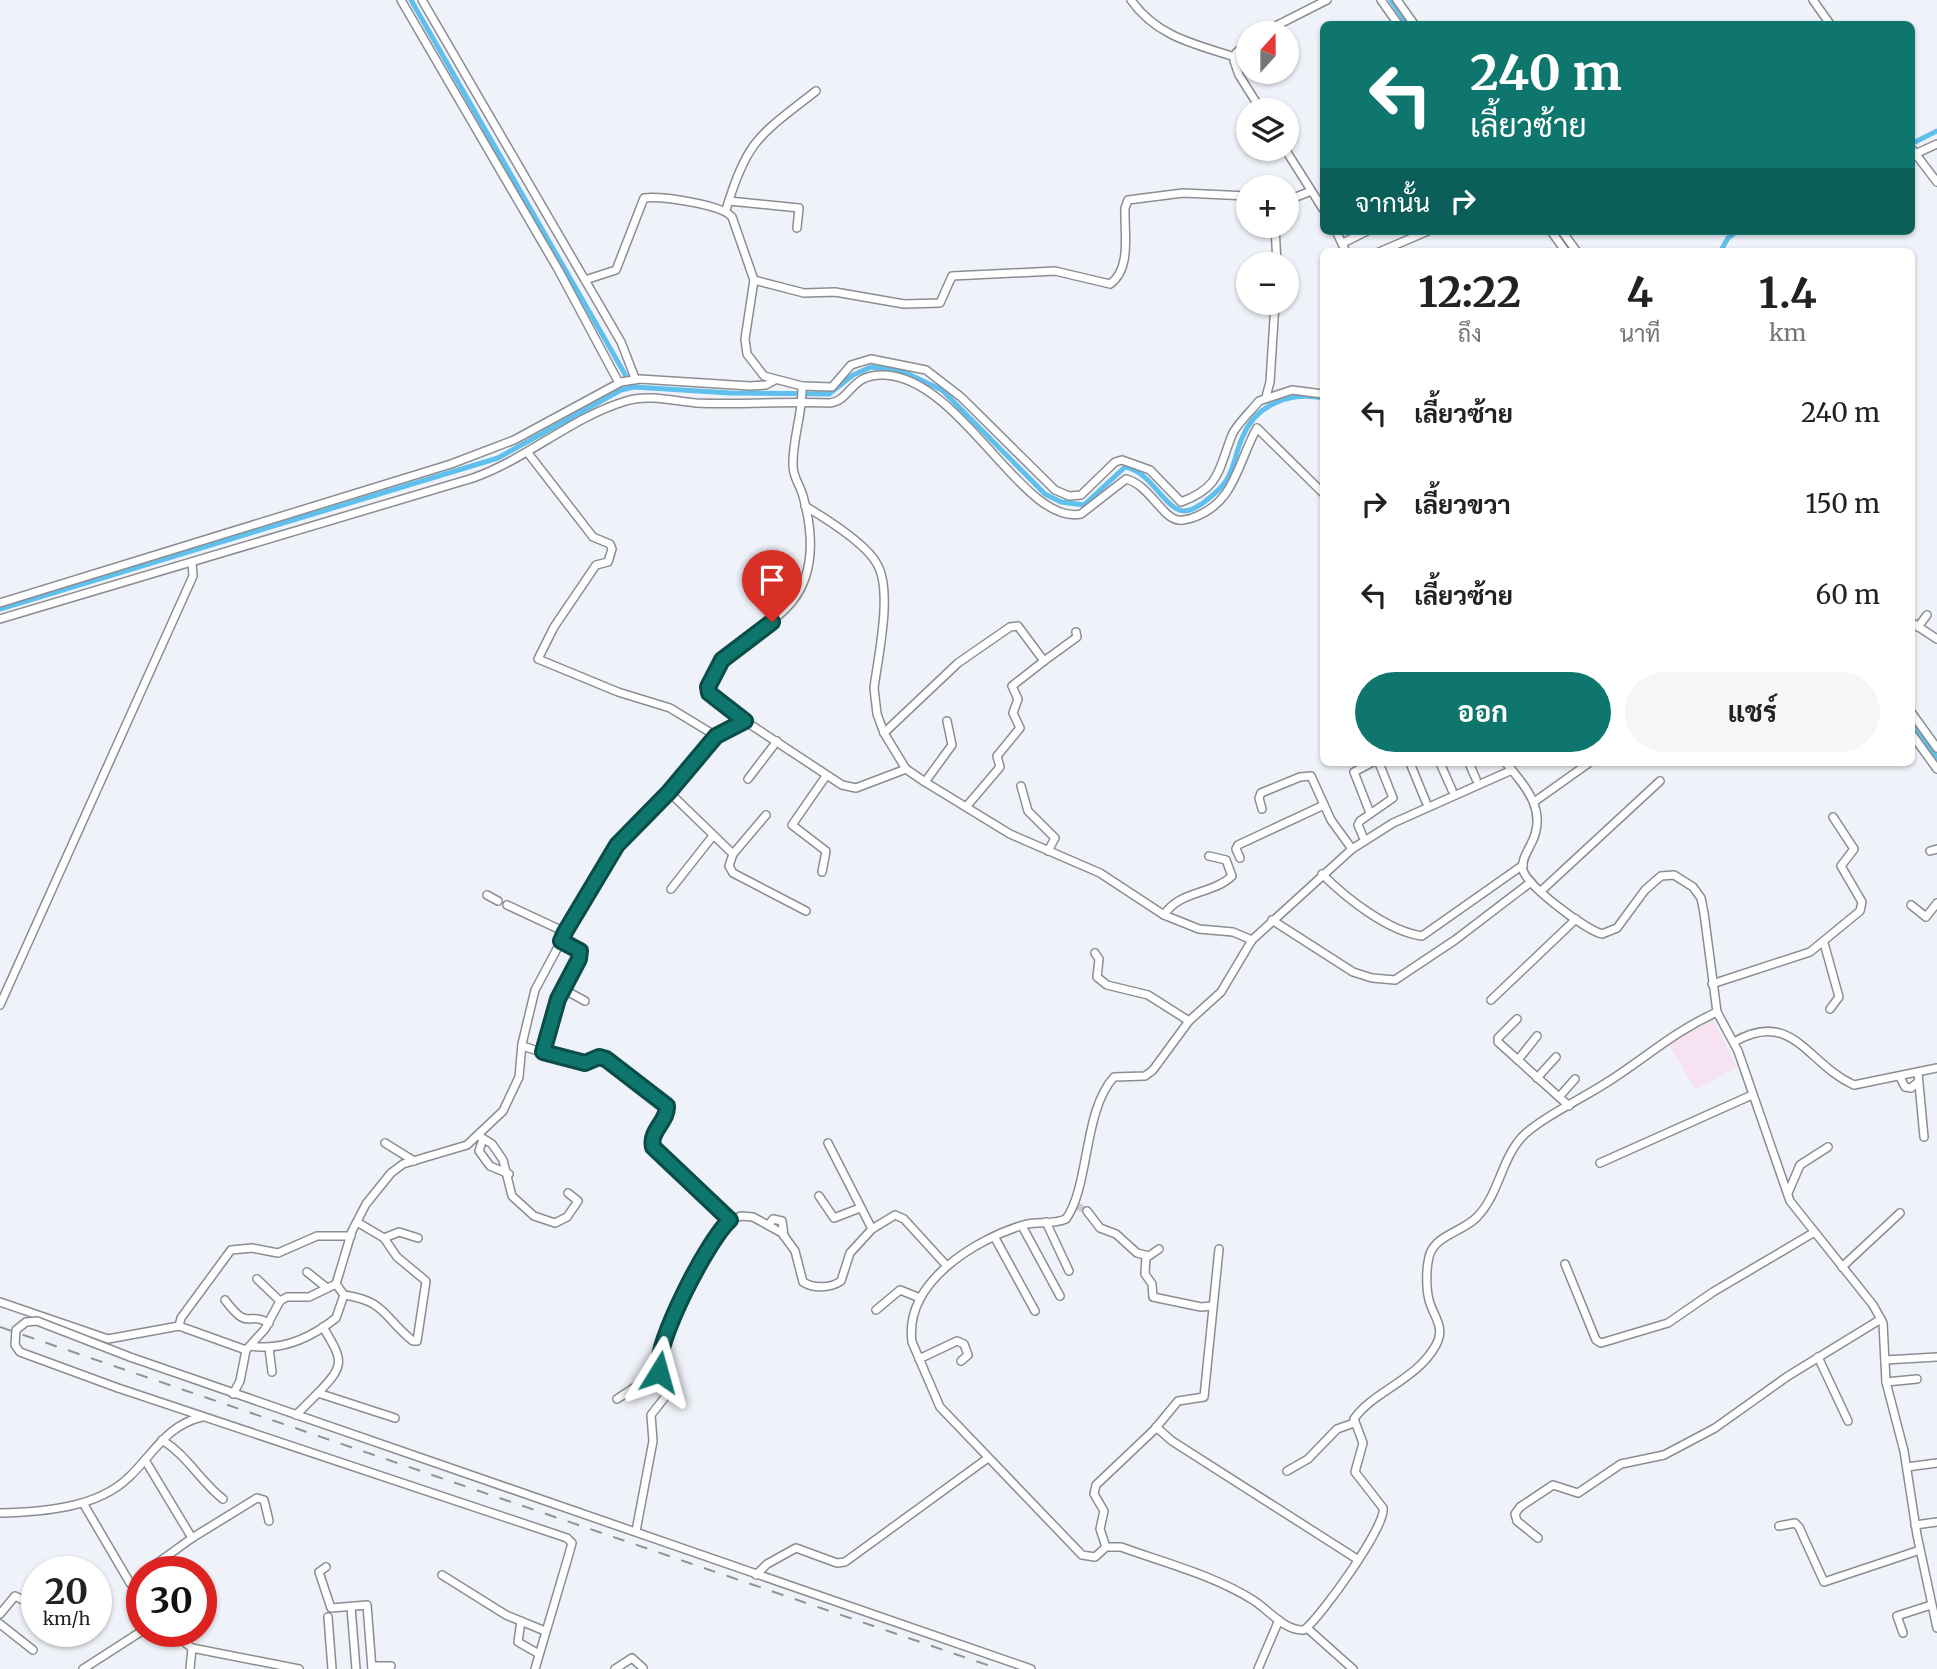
<!DOCTYPE html>
<html lang="th">
<meta charset="utf-8">
<style>
:root{--surface:#fff;--page:#f6f6f6;--text:#222;--muted:#767676;--accent:#0f766e}
body{margin:0;font-family:Merriweather,Sarabun,serif;background:var(--page);color:var(--text);height:100vh;display:flex;flex-direction:column;font-size:26px;white-space:nowrap}
*{box-sizing:border-box;margin:0}
p{font-size:23px;color:var(--muted)}
.icon{flex:none;width:38px;height:38px;fill:none;stroke:currentColor;stroke-width:2;stroke-linecap:round;stroke-linejoin:round}
.map{position:relative;flex:1;overflow:hidden}
.side{position:absolute;left:1320px;top:248px;width:595px;height:518px;display:flex;flex-direction:column;background:var(--surface);border-radius:10px;box-shadow:0 2px 5px #0004}
.side>*{flex:none}
.hud{position:absolute;left:1320px;top:21px;width:595px;height:214px;border-radius:10px;box-shadow:0 2px 5px #0004;background:#0f766e;color:#fff;overflow:hidden}
.needle{width:46px;rotate:21deg}
.fabs{position:absolute;left:1236px;top:21px;display:grid;gap:14px}
.fabs a{display:grid;place-items:center;width:63px;height:63px;border-radius:50%;background:var(--surface);box-shadow:0 2px 5px #0004;font-size:35px}
.speed{position:absolute;left:21px;top:1556px;display:flex;gap:14px;font-size:35px;font-weight:700;text-align:center}
.speed>*{display:grid;place-content:center;width:91px;height:91px;border-radius:50%;background:var(--surface);box-shadow:0 2px 5px #0004;line-height:1}
.speed small{font-size:18px;font-weight:400}
.speed .limit{border:10px solid #d22;background:#fff;color:#111}
.pin{position:absolute;display:grid;place-items:center;width:60px;height:60px;color:#fff;margin:-72px -30px;border-radius:50% 50% 50% 0;rotate:-45deg;box-shadow:0 0 7px #0007}
.pin .icon{rotate:45deg}
.me{position:absolute;width:77px;margin:-38px;rotate:8deg;stroke-linejoin:round;filter:drop-shadow(0 0 5px #0008)}
.turn{display:flex;align-items:center;gap:24px;height:147px;padding:0 35px;font-size:32px}
.turn .icon{width:91px;height:91px;stroke-width:2.5}
.turn b{display:block;font-size:49px;line-height:60px}
.then{display:flex;align-items:center;height:66px;padding:0 35px;background:#0003;gap:14px;font-size:26px}
.eta{display:flex;justify-content:space-evenly;align-items:center;height:119px;text-align:center}
.eta b{font-size:42px;font-weight:700;line-height:49px}
.primary-button{display:flex;gap:14px;margin-top:auto;padding:14px 35px}
.primary-button a{flex:1;height:80px;border-radius:42px;background:var(--accent);color:#fff;font-size:28px;font-weight:700;line-height:80px;text-align:center}
.primary-button a+a{background:var(--page);color:var(--text)}
ul{padding:0;list-style:none}
li{display:flex;align-items:center;gap:21px;height:91px;padding:0 35px}
li div{flex:1}
li b{display:block;font-size:26px}
li em{font-style:normal}
.map>svg:first-child{display:block}
.education{fill:#f6e2f1}
.lines{fill:none;stroke-linecap:round;stroke-linejoin:round}
.canal{stroke:#5fc0ed;stroke-width:5}
.minor-tunnel{stroke:#cbcdd3;stroke-width:7;stroke-dasharray:7 3.5;stroke-linecap:butt}
.minor-casing{stroke:#8b8d93;stroke-width:10}
.minor{stroke:#fff;stroke-width:7}
.rail{stroke:#919297;stroke-width:2;stroke-dasharray:12 12;stroke-linecap:butt}
.minor-bridge-casing{stroke:#8b8d93;stroke-width:10;stroke-linecap:butt}
.minor-bridge{stroke:#fff;stroke-width:7}
.route-casing{stroke:#0a4d48;stroke-width:18}
.route{stroke:#0f766e;stroke-width:12}
</style>
<div class="map">
<svg width="1937" height="1669" viewBox="0 0 1937 1669">
<rect width="100%" height="100%" fill="#f0f2f9"/>
<!-- education -->
<path class="education" d="M 1713,1019 L 1737,1067 L 1695,1090 L 1668,1042 Z"/>
<g class="lines">
<!-- canal -->
<g class="canal">
<path d="M 411,0 L 630,383"/>
<path d="M 1391,0 L 1407,24"/>
<path d="M 1911,144 L 1937,131"/>
<path d="M 1556,231 L 1571,252"/>
<path d="M 1720,252 L 1728,238 L 1737,231"/>
<path d="M 0,609 L 498,458 L 621,390 L 634,387 L 730,393 L 829,394 L 853,375 L 871,367 L 902,371 L 942,390 L 1045,494 L 1061,502 L 1084,505 L 1125,467 C 1151,471 1165,510 1184,511 C 1191,511 1197,507 1203,503 C 1212,496 1220,490 1226,481 C 1235,467 1236,450 1243,436 C 1257,403 1291,392 1323,398"/>
<path d="M 1911,722 L 1937,758"/>
</g>
<!-- minor-tunnel -->
<path class="minor-tunnel" d="M 1077,1206 L 1087,1211"/>
<defs>
<g id="minor">
<path d="M 401,0 L 559,271 L 619,383"/>
<path d="M 422,0 L 621,342 L 635,378"/>
<path d="M 1131,0 C 1156,36 1194,44 1235,57"/>
<path d="M 1381,0 L 1398,24"/>
<path d="M 1397,0 L 1414,24"/>
<path d="M 1813,0 L 1830,24"/>
<path d="M 1262,33 L 1327,0"/>
<path d="M 1248,42 L 1236,53 L 1234,61 L 1239,75 L 1261,110"/>
<path d="M 1911,148 L 1937,182"/>
<path d="M 1285,149 L 1323,209"/>
<path d="M 1915,154 L 1937,144"/>
<path d="M 729,201 L 799,208 L 797,228"/>
<path d="M 1286,201 L 1311,191"/>
<path d="M 726,210 C 747,139 760,135 816,91"/>
<path d="M 1275,226 L 1277,264"/>
<path d="M 1336,231 L 1346,252"/>
<path d="M 1551,231 L 1566,252"/>
<path d="M 1562,231 L 1577,252"/>
<path d="M 1343,243 L 1367,231"/>
<path d="M 1379,252 L 1428,231"/>
<path d="M 585,280 L 616,270 L 644,198 C 661,196 721,204 732,217 L 754,280 L 745,339 L 747,354 L 764,376 L 802,386 C 803,414 792,439 793,466 C 793,477 800,485 803,496 C 813,532 816,573 791,603 C 763,636 722,645 708,690 L 745,721 L 842,785 L 856,788 L 906,769"/>
<path d="M 754,280 L 804,293 L 835,292 L 904,304 L 940,303 L 952,276 L 1055,271 L 1110,284 C 1132,269 1124,231 1125,208 L 1128,200 L 1183,193 L 1248,196"/>
<path d="M 802,386 L 832,387 L 851,365 L 871,359 L 926,370 L 961,397 L 1055,490 L 1069,496 L 1081,495 L 1115,462 L 1122,460 L 1150,470 L 1181,502 C 1221,487 1218,470 1232,435 C 1236,425 1252,410 1259,401 L 1292,390 L 1323,394"/>
<path d="M 1266,397 L 1270,382 L 1275,303"/>
<path d="M 528,453 L 593,537 L 610,544 L 612,549 L 608,562 L 596,565 L 554,627 L 538,659 L 618,692 L 670,708 L 716,736"/>
<path d="M 805,506 C 825,518 866,543 877,564 C 893,591 878,657 874,688 L 877,714 L 884,733 L 906,769 L 925,782 L 1010,834 L 1100,873 L 1164,915 L 1199,929 L 1233,932 L 1252,940"/>
<path d="M 0,603 L 451,464 L 514,440 L 621,382 L 640,379 L 750,386 L 766,385 L 775,380"/>
<path d="M 0,619 L 473,478 C 527,459 572,417 626,401 C 648,394 674,401 696,403 C 741,405 786,401 830,403 C 852,400 850,373 885,375 C 962,379 1023,526 1081,514 L 1126,479 C 1143,483 1155,503 1167,514 C 1176,522 1182,521 1192,518 C 1236,503 1237,463 1257,428 L 1323,493"/>
<path d="M 1911,622 L 1937,639"/>
<path d="M 1918,627 L 1927,615"/>
<path d="M 1911,712 L 1937,748"/>
<path d="M 884,733 L 958,663 L 1010,627 L 1018,626 L 1044,661 L 1077,637 L 1076,632"/>
<path d="M 1911,733 L 1937,769"/>
<path d="M 1410,763 L 1426,802"/>
<path d="M 1440,763 L 1452,790"/>
<path d="M 1469,763 L 1476,779"/>
<path d="M 1506,763 C 1527,788 1548,812 1531,844 C 1527,852 1521,861 1523,870 C 1527,886 1586,930 1602,934 L 1617,928 L 1645,890 L 1661,876 L 1674,875 L 1693,887 L 1701,898 L 1704,913 L 1717,1012 L 1738,1051 L 1790,1201 L 1873,1305 L 1883,1323 L 1886,1382 L 1904,1451 L 1917,1535 L 1937,1628"/>
<path d="M 1512,770 L 1393,823 L 1352,849 L 1252,940 L 1221,992 L 1189,1021 L 1153,1070 L 1145,1076 L 1114,1077 C 1083,1111 1090,1185 1066,1219 C 1053,1225 1037,1221 1023,1225 C 974,1240 904,1283 912,1342 L 940,1407 L 1082,1555 L 1095,1557 L 1106,1547 L 1121,1547 C 1165,1563 1213,1575 1253,1600 C 1269,1610 1284,1631 1304,1630 C 1321,1617 1387,1525 1383,1508 L 1355,1472 L 1363,1443 L 1354,1419 C 1372,1392 1417,1380 1436,1345 C 1446,1327 1433,1316 1429,1300 C 1426,1288 1426,1269 1429,1257 C 1434,1235 1463,1232 1477,1217 C 1498,1196 1501,1161 1521,1138 C 1537,1120 1583,1098 1606,1083 C 1646,1058 1671,1033 1717,1012"/>
<path d="M 748,779 L 777,741"/>
<path d="M 925,782 L 952,745 L 947,721"/>
<path d="M 1021,786 L 1028,811 L 1055,838 L 1048,851"/>
<path d="M 669,792 L 733,854 L 729,866 L 733,873 L 806,911"/>
<path d="M 1534,802 L 1589,763"/>
<path d="M 966,807 L 1000,767 L 997,756 L 1020,728 L 1013,713 L 1018,699 L 1012,686 L 1044,661"/>
<path d="M 1262,809 L 1259,798 L 1261,793 L 1300,777 L 1311,776 L 1331,820 L 1352,849"/>
<path d="M 1370,813 L 1354,772 L 1371,763"/>
<path d="M 1364,839 L 1358,825 L 1360,821 L 1393,798 L 1379,763"/>
<path d="M 1930,851 L 1937,849"/>
<path d="M 733,854 L 766,815"/>
<path d="M 1240,858 L 1236,849 L 1238,845 L 1324,805"/>
<path d="M 822,872 L 826,851 L 792,825 L 826,776"/>
<path d="M 1322,874 C 1347,899 1388,931 1422,936 L 1523,865"/>
<path d="M 671,889 L 712,837"/>
<path d="M 1541,891 L 1660,781"/>
<path d="M 487,895 L 498,901"/>
<path d="M 507,905 L 565,932"/>
<path d="M 1911,905 L 1926,917 L 1937,903"/>
<path d="M 1164,915 C 1180,890 1212,895 1232,876 L 1226,860 L 1209,856"/>
<path d="M 1272,920 L 1353,972 L 1372,978 L 1395,980 L 1455,940 L 1531,882"/>
<path d="M 1824,943 L 1839,997 L 1830,1009"/>
<path d="M 1095,953 L 1099,959 L 1097,977 L 1107,985 L 1148,995 L 1189,1021"/>
<path d="M 1712,984 L 1810,952 L 1860,911 L 1862,902 L 1841,866 L 1854,849 L 1833,817"/>
<path d="M 563,989 L 585,1001"/>
<path d="M 1491,1000 L 1576,919"/>
<path d="M 0,1005 L 193,576 L 192,562"/>
<path d="M 1517,1019 L 1498,1038 L 1498,1042 L 1569,1106"/>
<path d="M 1734,1042 C 1793,1008 1807,1064 1854,1085 L 1937,1068"/>
<path d="M 522,1046 C 541,1051 566,1064 585,1063 C 594,1063 596,1056 606,1059 L 645,1087 L 669,1109 L 652,1138 L 653,1147 L 730,1220"/>
<path d="M 543,1052 L 558,999 L 579,959 L 580,951 L 561,941"/>
<path d="M 1518,1060 L 1537,1036"/>
<path d="M 1918,1073 L 1924,1137"/>
<path d="M 1900,1077 L 1905,1087 L 1911,1088 L 1918,1082"/>
<path d="M 1537,1078 L 1556,1057"/>
<path d="M 1559,1097 L 1575,1079"/>
<path d="M 479,1136 L 492,1144 L 503,1160 L 512,1196 L 534,1216 L 555,1223 L 567,1217 L 578,1201 L 568,1193"/>
<path d="M 483,1139 L 479,1151 L 490,1166 L 509,1174"/>
<path d="M 385,1143 L 414,1161"/>
<path d="M 828,1143 L 872,1229"/>
<path d="M 1600,1163 L 1752,1095"/>
<path d="M 1788,1193 L 1800,1165 L 1828,1147"/>
<path d="M 819,1196 L 834,1218 L 860,1208"/>
<path d="M 1087,1211 L 1100,1228 L 1116,1234 L 1137,1253 L 1149,1256 L 1159,1249"/>
<path d="M 1046,1222 L 1069,1271"/>
<path d="M 769,1224 L 773,1219 L 782,1221 L 784,1236"/>
<path d="M 1022,1226 L 1060,1296"/>
<path d="M 384,1238 L 399,1232 L 418,1238"/>
<path d="M 995,1238 L 1035,1311"/>
<path d="M 1146,1256 L 1145,1274 L 1152,1284 L 1153,1297 L 1201,1307 L 1212,1306"/>
<path d="M 1565,1264 L 1596,1340 L 1601,1343 L 1668,1323 L 1713,1292 L 1813,1233"/>
<path d="M 1842,1267 L 1900,1213"/>
<path d="M 307,1272 L 327,1288"/>
<path d="M 257,1279 L 280,1301"/>
<path d="M 344,1295 C 386,1301 383,1317 413,1341 L 417,1341 L 426,1281 L 397,1257 L 384,1238 L 357,1222"/>
<path d="M 225,1300 C 250,1333 246,1310 269,1323"/>
<path d="M 0,1302 L 108,1339 L 179,1326"/>
<path d="M 876,1310 L 900,1290 L 920,1298"/>
<path d="M 323,1327 C 343,1361 346,1364 318,1393 L 395,1418"/>
<path d="M 251,1346 C 282,1351 312,1337 336,1318 L 344,1295 L 336,1284 L 352,1231 L 366,1204 L 391,1173 L 403,1164 L 467,1145 L 503,1111 L 519,1077 L 522,1044 L 535,990 L 598,872 L 617,845 L 669,792 L 704,748 L 716,736 L 745,721"/>
<path d="M 269,1348 L 272,1372"/>
<path d="M 246,1350 L 179,1326 L 181,1318 L 231,1250 L 252,1248 L 278,1253 L 317,1236 L 351,1236"/>
<path d="M 130,1357 L 1031,1669"/>
<path d="M 1818,1357 L 1848,1421"/>
<path d="M 919,1359 L 957,1341 L 964,1344 L 968,1355 L 961,1361"/>
<path d="M 1885,1360 L 1937,1357"/>
<path d="M 1886,1382 L 1917,1379"/>
<path d="M 118,1388 L 567,1538 L 572,1543 L 569,1554 L 535,1669"/>
<path d="M 233,1394 L 240,1381 L 246,1350 L 265,1329 L 280,1301 L 287,1297 L 309,1297 L 336,1284"/>
<path d="M 617,1399 L 658,1372"/>
<path d="M 296,1415 L 318,1393"/>
<path d="M 1156,1427 L 1172,1441 L 1357,1559"/>
<path d="M 162,1440 C 187,1455 200,1481 223,1499"/>
<path d="M 145,1460 L 192,1538"/>
<path d="M 1907,1467 L 1937,1463"/>
<path d="M 1287,1471 L 1308,1459 L 1337,1429 L 1354,1423"/>
<path d="M 83,1503 L 130,1583 L 142,1596"/>
<path d="M 0,1513 C 42,1512 97,1508 128,1478 C 153,1455 166,1425 202,1417"/>
<path d="M 1915,1525 L 1937,1522"/>
<path d="M 1779,1526 L 1795,1523 L 1799,1527 L 1824,1582 L 1920,1550"/>
<path d="M 636,1531 L 653,1441 L 651,1415 L 669,1392 L 658,1372 L 660,1347 L 715,1237 L 730,1220 L 741,1216 L 753,1217 L 782,1233 L 795,1251 L 803,1282 C 814,1289 831,1288 841,1281 L 850,1253 L 872,1229 L 895,1215 L 904,1219 L 946,1265"/>
<path d="M 1538,1538 L 1517,1521 L 1515,1514 L 1520,1507 L 1553,1485 L 1578,1493 L 1621,1464 L 1664,1455 L 1715,1428 L 1788,1376 L 1881,1319"/>
<path d="M 1106,1547 L 1100,1529 L 1104,1511 L 1094,1494 L 1096,1485 L 1154,1430 L 1178,1401 L 1204,1397 L 1219,1249"/>
<path d="M 326,1567 L 319,1572 L 331,1608 L 367,1605 L 372,1669"/>
<path d="M 145,1572 L 192,1538 L 257,1498 L 264,1500 L 269,1521"/>
<path d="M 442,1575 L 506,1615 L 545,1631"/>
<path d="M 756,1575 L 767,1564 L 796,1548 L 837,1563 L 845,1562 L 988,1458"/>
<path d="M 351,1607 L 356,1669"/>
<path d="M 0,1614 L 15,1596 L 37,1607"/>
<path d="M 328,1617 L 332,1669"/>
<path d="M 521,1621 L 518,1642 L 539,1654"/>
<path d="M 0,1624 L 33,1650"/>
<path d="M 1307,1628 L 1353,1669"/>
<path d="M 170,1631 L 192,1648 L 299,1669"/>
<path d="M 1903,1633 L 1897,1616 L 1931,1605"/>
<path d="M 372,1666 L 391,1666"/>
<path d="M 83,1669 L 142,1631"/>
<path d="M 190,1669 L 192,1648"/>
<path d="M 615,1669 L 632,1658 L 643,1668"/>
<path d="M 1258,1669 L 1279,1620"/>
</g>
</defs>
<!-- minor casing -->
<use href="#minor" class="minor-casing"/>
<!-- minor -->
<use href="#minor" class="minor"/>
<!-- rail -->
<path class="rail" d="M 0,1327 L 999,1669"/>
<defs>
<path id="minor-bridge" d="M 118,1388 L 20,1352 L 15,1345 L 16,1330 L 26,1322 L 37,1321 L 130,1357"/>
</defs>
<!-- minor-bridge casing -->
<use href="#minor-bridge" class="minor-bridge-casing"/>
<!-- minor-bridge -->
<use href="#minor-bridge" class="minor-bridge"/>
</g>
<g class="lines">
<defs>
<path id="route" d="M 659,1372 C 653,1345 709,1238 730,1220 L 653,1147 C 649,1131 668,1121 667,1106 L 606,1059 L 599,1057 L 585,1063 L 543,1052 L 558,999 L 579,959 L 580,951 L 561,941 L 565,932 L 617,845 L 669,792 L 716,736 L 745,721 L 709,693 L 708,687 L 722,660 L 772,622"/>
</defs>
<!-- route casing -->
<use href="#route" class="route-casing"/>
<!-- route -->
<use href="#route" class="route"/>
</g>
</svg>
<div class="fabs">
<a><svg class="needle" viewBox="-14 -14 28 28"><path d="M0-13l5 13h-10z" fill="#e53935"/><path d="M0 13l5-13h-10z" fill="#767676"/></svg></a>
<a><svg class="icon" aria-label="layers" viewBox="0 0 24 24"><path d="M12 4l9 5-9 5-9-5zM3 14l9 5 9-5"/></svg></a>
<a>+</a>
<a>−</a>
</div>
<div class="speed"><div>20<small>km/h</small></div><div class="limit">30</div></div>
<div class="pin" style="left:772px;top:622px;background:#d93025"><svg class="icon" aria-label="arrive" viewBox="0 0 24 24"><path d="M6 21V4h12l-3 4 3 4H6"/></svg></div>
<svg class="me" style="left:659px;top:1372px" viewBox="-20 -20 40 40"><path d="M0-17L14 15 0 8-14 15z" fill="#0f766e" stroke="#fff" stroke-width="4"/></svg>
<div class="hud">
<div class="turn"><svg class="icon" aria-label="left" viewBox="0 0 24 24"><path d="M17 20v-9H6M10 6l-5 5 5 5"/></svg><div><b>240 m</b>เลี้ยวซ้าย</div></div>
<div class="then">จากนั้น<svg class="icon" aria-label="right" viewBox="0 0 24 24"><path d="M7 20v-9h11M14 6l5 5-5 5"/></svg></div>
</div>
<section class="side">
<div class="eta">
<div><b>12:22</b><p>ถึง</p></div>
<div><b>4</b><p>นาที</p></div>
<div><b>1.4</b><p>km</p></div>
</div>
<ul>
<li><svg class="icon" aria-label="left" viewBox="0 0 24 24"><path d="M17 20v-9H6M10 6l-5 5 5 5"/></svg><div><b>เลี้ยวซ้าย</b></div><em>240 m</em></li>
<li><svg class="icon" aria-label="right" viewBox="0 0 24 24"><path d="M7 20v-9h11M14 6l5 5-5 5"/></svg><div><b>เลี้ยวขวา</b></div><em>150 m</em></li>
<li><svg class="icon" aria-label="left" viewBox="0 0 24 24"><path d="M17 20v-9H6M10 6l-5 5 5 5"/></svg><div><b>เลี้ยวซ้าย</b></div><em>60 m</em></li>
</ul>
<div class="primary-button"><a>ออก</a><a>แชร์</a></div>
</section>
</div>
